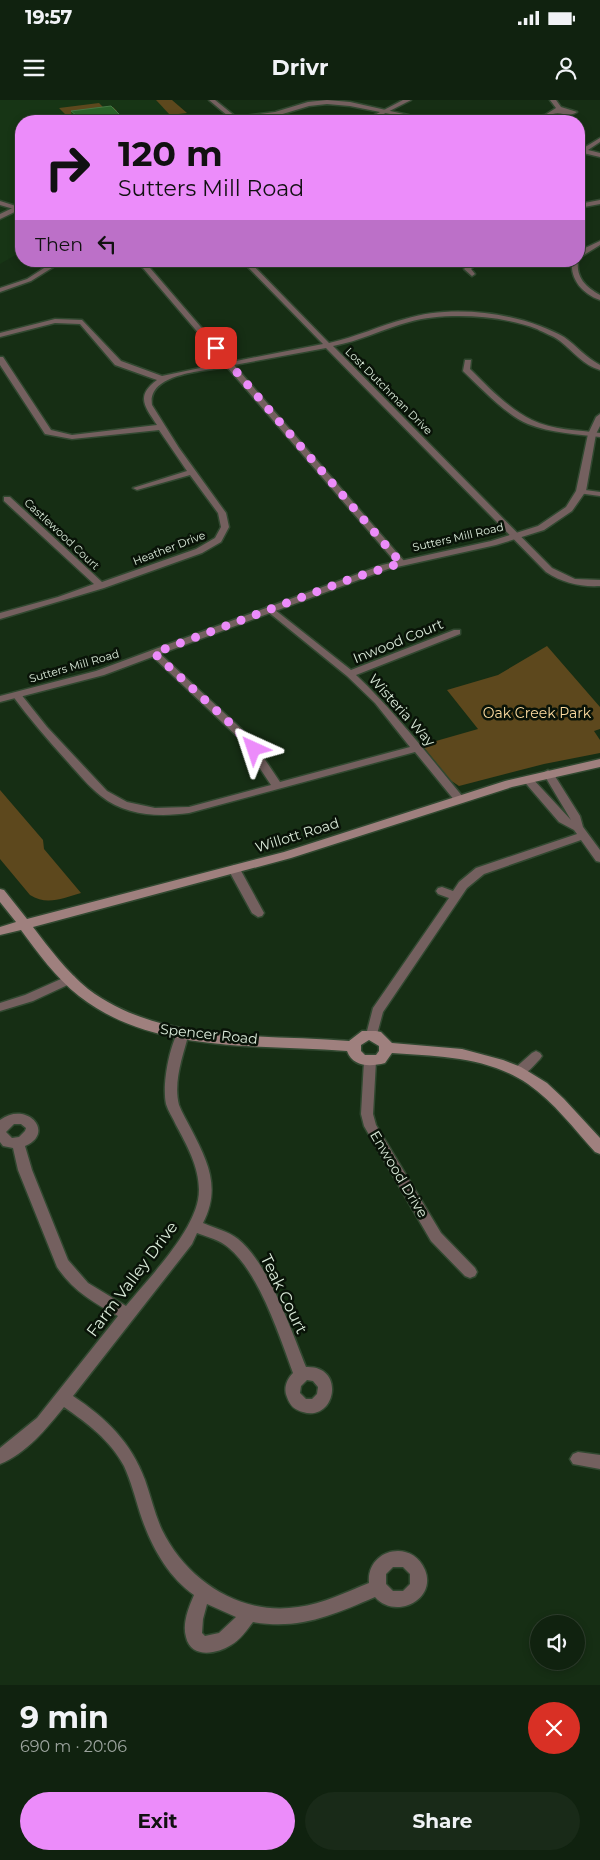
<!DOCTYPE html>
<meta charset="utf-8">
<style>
:root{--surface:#10220f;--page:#192a18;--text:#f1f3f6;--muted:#9ca49e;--line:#303f2f;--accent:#ec8cfa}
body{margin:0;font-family:Montserrat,sans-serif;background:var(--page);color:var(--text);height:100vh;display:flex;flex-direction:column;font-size:19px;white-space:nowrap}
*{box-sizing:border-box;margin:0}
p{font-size:16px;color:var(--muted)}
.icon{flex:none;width:28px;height:28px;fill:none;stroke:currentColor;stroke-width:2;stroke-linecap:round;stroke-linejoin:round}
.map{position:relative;height:1585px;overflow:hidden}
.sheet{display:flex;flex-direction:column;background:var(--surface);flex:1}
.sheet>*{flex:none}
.guide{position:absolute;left:15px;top:15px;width:570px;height:152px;border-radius:20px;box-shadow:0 2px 8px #0003,0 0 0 1px var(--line);background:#ec8cfa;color:#111;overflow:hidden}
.buttons{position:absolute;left:530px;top:1515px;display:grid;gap:10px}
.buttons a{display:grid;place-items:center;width:55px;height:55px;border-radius:50%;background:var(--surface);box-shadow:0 2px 8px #0003,0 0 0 1px var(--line);font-size:25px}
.pin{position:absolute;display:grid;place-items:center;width:42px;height:42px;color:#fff;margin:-21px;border-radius:10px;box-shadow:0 2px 8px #0006}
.me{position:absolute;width:55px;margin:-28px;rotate:318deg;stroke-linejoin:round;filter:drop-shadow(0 0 4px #0008)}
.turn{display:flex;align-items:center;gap:18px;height:105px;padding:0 20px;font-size:22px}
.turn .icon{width:65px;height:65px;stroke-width:2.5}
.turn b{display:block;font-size:35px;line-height:42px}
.then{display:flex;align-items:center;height:48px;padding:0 20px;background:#0003;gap:10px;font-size:19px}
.round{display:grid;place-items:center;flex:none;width:52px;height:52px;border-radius:26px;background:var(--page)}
.overview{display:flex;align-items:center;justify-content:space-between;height:85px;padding:0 20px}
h1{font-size:30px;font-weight:700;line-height:38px}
.primary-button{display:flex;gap:10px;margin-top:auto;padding:10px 20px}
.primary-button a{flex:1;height:58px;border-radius:30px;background:var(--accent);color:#111;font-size:20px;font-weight:700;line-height:58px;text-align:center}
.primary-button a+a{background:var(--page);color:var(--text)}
.status{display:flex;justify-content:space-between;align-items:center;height:35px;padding:0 25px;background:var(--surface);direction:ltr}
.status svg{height:14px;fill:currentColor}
header{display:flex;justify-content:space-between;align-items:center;height:65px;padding:0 20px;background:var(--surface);font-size:22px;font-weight:700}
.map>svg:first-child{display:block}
.built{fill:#173515}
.green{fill:#5d481d}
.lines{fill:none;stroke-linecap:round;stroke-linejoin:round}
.minor-casing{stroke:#314830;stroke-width:3}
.tertiary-casing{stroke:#314830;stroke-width:3}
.secondary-casing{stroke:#314830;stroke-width:3}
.minor{fill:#74605f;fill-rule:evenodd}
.tertiary{fill:#74605f;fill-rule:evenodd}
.secondary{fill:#9f807e;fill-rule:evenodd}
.wall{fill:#155214}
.building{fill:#2a6329;stroke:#467845}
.route{stroke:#ec8cfa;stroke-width:9;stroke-dasharray:0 16.2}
.labels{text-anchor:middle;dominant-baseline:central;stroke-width:5;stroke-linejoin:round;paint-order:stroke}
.far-street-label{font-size:11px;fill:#daead9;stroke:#091308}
.street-label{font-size:14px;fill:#daead9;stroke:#091308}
.park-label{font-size:14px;fill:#fddca0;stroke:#091308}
.near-street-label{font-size:16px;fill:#daead9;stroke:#091308}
</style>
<div class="status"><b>19:57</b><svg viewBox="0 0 49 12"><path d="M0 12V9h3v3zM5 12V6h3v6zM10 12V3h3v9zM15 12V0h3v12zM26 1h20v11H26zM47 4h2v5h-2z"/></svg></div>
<header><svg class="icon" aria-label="menu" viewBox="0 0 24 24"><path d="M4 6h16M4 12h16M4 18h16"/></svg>Drivr<svg class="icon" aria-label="person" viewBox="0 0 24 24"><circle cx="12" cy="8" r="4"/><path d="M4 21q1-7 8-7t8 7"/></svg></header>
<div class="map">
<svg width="600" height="1585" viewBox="0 0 600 1585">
<rect width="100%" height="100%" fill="#162e14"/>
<!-- built -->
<path class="built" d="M 0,0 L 172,0 L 196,21 L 21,21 L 21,152 L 0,164 Z"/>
<!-- green -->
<g class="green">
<path d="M 156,0 L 172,0 L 187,13 L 170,15 Z"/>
<path d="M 99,3 L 104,8 L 113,7 L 117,11 L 69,18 L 59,8 Z"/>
<path d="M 547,546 L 600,607 L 600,629 L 594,631 L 600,640 L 600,653 L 544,664 L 459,686 L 450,680 L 422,645 L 478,629 L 447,590 L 498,575 Z"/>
<path d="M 0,690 L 43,740 L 44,749 L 81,793 C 63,798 47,806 30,795 L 0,759 Z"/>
</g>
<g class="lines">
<defs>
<g id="minor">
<path d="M 209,0 L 215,0 L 236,17 L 275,12 L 308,2 L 327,0 L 350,2 L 435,21 L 425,21 L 350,6 L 327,4 L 309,6 L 276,16 L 234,21 Z"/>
<path d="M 550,0 L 556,0 L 561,7 L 577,12 C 568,18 561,11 553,14 C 537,19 525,22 508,21 L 545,15 L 556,8 Z"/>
<path d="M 600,38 L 600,42 L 588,50 L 600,53 L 600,57 L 579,52 L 579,48 L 582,49 Z"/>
<path d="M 600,100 L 600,104 L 579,108 L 579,104 Z"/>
<path d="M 0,101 L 19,107 L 20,108 L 17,110 L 0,105 Z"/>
<path d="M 600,141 L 600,145 L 579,158 L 579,153 L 585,148 Z"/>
<path d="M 55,161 L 63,161 L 31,181 L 0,192 L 0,188 L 27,179 Z"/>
<path d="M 137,161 L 144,161 L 231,262 L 323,244 L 242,161 L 249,161 L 329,243 C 356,237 379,226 405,219 C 446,206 501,211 540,226 C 548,229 557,233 564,237 C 577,246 585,257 600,265 L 600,270 C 583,265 574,252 560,241 C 554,236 544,233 537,229 C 502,215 445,212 409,222 C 383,229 360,241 333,246 L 552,468 L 575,479 L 600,480 L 600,486 C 580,487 563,483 546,472 L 326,248 L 234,265 L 404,461 L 404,465 L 398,465 L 227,267 C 205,271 147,273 152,305 L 179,348 L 226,413 L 229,427 L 221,442 L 202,453 L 104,488 L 0,519 L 0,513 L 58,497 L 94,484 L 4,401 L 4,397 L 10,397 L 102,482 L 196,449 L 215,438 L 221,427 L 218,413 L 190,375 L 137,390 L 133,388 L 187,371 L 159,330 L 72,339 L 45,334 L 0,265 L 0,257 L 3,257 L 51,330 L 72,335 L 157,325 C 145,307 135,296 157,280 L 115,265 L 80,224 L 55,223 L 0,237 L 0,233 L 55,219 L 82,220 L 121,261 L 162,276 L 224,263 Z"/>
<path d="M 472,161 L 479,161 L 471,169 L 475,174 L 472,176 L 464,169 Z"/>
<path d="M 572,161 L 578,161 C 576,178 586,187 600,195 L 600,200 C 583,194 570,180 572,161 Z"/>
<path d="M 465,260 L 471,260 L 470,269 C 488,287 509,309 532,320 C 552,330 578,330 600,333 L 600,337 C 576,334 551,333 528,324 C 506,315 481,288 463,271 Z"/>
<path d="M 578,389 L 600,392 L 600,396 L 578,393 Z"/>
<path d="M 270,506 L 351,570 L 454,530 L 460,530 L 460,534 L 356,575 C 396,613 428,655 463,697 L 464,699 L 463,701 L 455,701 L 415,652 L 189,713 C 159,717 126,716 101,696 C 88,686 77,672 66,660 C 47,639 29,618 12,595 L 14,593 L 20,593 L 47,627 L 107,691 L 127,702 L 155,708 L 189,707 L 271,685 L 241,640 L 151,555 L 151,551 L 157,551 L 249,636 L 280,682 L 410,647 L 375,603 L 347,576 L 267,511 L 267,507 Z"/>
<path d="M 548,670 L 553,673 L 580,716 L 583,727 L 600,750 L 600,762 L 596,761 L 581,740 L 484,774 L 467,788 L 383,912 L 376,938 L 368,938 L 366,935 L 373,908 L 449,798 L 438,794 L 436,791 L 438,788 L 442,787 L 453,791 L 459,782 L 476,768 L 577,734 L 574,730 L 559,722 L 522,679 L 527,676 L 531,677 L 571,720 L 543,673 Z"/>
<path d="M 234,765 L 240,769 L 264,813 L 262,816 L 258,817 L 252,813 L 228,769 Z"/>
<path d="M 70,875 L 74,876 L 76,879 L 74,882 L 33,901 L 0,911 L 0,903 L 25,895 Z"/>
<path d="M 183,928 L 187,930 L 189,933 C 183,955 173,982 179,1005 C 182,1013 187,1021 191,1029 C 208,1062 221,1088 203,1123 C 214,1128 228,1131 238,1139 C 269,1164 291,1230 306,1267 C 346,1265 336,1322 303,1312 C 295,1310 290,1306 287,1297 C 283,1288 287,1279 293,1273 C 279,1235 259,1173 229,1148 C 220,1140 208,1137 197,1133 L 192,1144 L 73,1296 C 106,1318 131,1342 145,1380 C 151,1397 155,1415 162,1430 C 187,1481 241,1516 298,1507 C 323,1504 346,1492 369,1483 C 366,1449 412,1438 425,1470 C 437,1500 395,1520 375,1497 C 333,1515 300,1530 253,1522 C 247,1530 240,1540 231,1545 C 217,1554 191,1559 186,1537 C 182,1523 189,1507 194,1495 C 167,1476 150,1444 140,1413 C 135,1397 131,1381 124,1366 C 110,1340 87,1323 64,1307 C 47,1328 26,1354 0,1364 L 0,1348 L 37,1318 L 118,1216 C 94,1203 73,1191 57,1167 L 18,1070 L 13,1048 L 3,1046 L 0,1042 L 0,1020 C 27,1000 56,1033 25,1046 L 32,1070 L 68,1160 L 88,1183 L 126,1206 C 149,1178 191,1135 198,1100 C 203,1074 188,1047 176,1025 C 173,1018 168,1011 166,1004 C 162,985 169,947 179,930 ZM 14,1024 L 21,1024 L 26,1028 L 25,1031 L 19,1037 L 12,1038 L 6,1032 ZM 307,1280 L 313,1281 L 318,1287 L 317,1294 L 312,1299 L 306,1299 L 300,1293 L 301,1286 ZM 393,1467 L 403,1467 L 410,1474 L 410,1484 L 403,1491 L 393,1491 L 386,1484 L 386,1474 ZM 207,1504 L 236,1517 L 219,1533 L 205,1536 L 202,1533 L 203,1519 Z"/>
<path d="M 536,951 L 540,953 L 542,956 L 540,959 C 533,966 524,979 514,975 L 512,972 L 514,969 L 532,953 Z"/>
<path d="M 370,956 L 374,958 L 376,961 L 373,1014 L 376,1025 L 441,1133 L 475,1168 L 477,1172 L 475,1176 L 470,1178 L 465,1176 L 431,1141 L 364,1026 L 361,1014 L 364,961 L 366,958 Z"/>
<path d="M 578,1352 L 600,1355 L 600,1369 L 573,1364 L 570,1359 L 573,1354 Z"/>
</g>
<g id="tertiary">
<path d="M 403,0 L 411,0 L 370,21 L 363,21 Z"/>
<path d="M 21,104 L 21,109 L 0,119 L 0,114 Z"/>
<path d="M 600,314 L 600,326 L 596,334 L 586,391 L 572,411 L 544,430 L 496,445 L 388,469 L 104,575 L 0,602 L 0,596 L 96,571 L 382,465 L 491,441 L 538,426 L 566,407 L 576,391 L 588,334 L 596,317 Z"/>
</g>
<path id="secondary" d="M 600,659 L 600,667 L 512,687 L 291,758 L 33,827 C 49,848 67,872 88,889 C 161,944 263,934 349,941 L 362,931 L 376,931 L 381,932 L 392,943 L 462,949 L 503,960 L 521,967 L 547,983 L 564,999 L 600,1038 L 600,1054 L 595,1052 C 574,1029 554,1002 528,984 C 489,957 438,956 392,953 L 385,963 C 370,967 353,967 347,951 C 258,944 153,954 79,896 C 56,878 38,853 21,830 L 0,835 L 0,827 L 16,822 L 0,802 L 0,789 L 4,790 L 27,819 L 284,752 L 505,681 ZM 369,940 L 379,946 L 379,951 L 376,955 L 365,955 L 361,951 L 361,945 Z"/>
</defs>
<!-- minor casing -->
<use href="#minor" class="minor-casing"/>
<!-- tertiary casing -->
<use href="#tertiary" class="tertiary-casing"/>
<!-- secondary casing -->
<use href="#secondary" class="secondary-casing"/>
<!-- minor -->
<use href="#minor" class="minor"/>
<!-- tertiary -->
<use href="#tertiary" class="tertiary"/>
<!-- secondary -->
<use href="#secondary" class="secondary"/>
</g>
<!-- wall -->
<path class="wall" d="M 71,11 L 124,19 L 124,21 L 76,21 L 72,18 Z"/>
<!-- building -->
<path class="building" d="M 111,6 L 124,19 L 121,20 L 122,21 L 83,21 L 71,11 Z"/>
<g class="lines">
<!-- route -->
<path class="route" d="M 216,248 L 401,463 L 353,478 L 154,553 L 230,623 L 254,649"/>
</g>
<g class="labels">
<!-- far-street labels -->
<g class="far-street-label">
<text transform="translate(389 291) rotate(45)">Lost Dutchman Drive</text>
<text transform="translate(62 434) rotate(43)">Castlewood Court</text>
<text transform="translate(458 437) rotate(-13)">Sutters Mill Road</text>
<text transform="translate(169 448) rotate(-21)">Heather Drive</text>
<text transform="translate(74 566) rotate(-16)">Sutters Mill Road</text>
</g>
<!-- street labels -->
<g class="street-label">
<text transform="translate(398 541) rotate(-22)">Inwood Court</text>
<text transform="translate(402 610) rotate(48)">Wisteria Way</text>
<text transform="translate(297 735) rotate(-17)">Willott Road</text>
<text transform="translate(209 934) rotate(6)">Spencer Road</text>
<text transform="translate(399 1074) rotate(59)">Enwood Drive</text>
</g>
<!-- park labels -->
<g class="park-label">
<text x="537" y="613">Oak Creek Park</text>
</g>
<!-- near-street labels -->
<g class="near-street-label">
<text transform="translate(132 1179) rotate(-53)">Farm Valley Drive</text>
<text transform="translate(284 1194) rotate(64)">Teak Court</text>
</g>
</g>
</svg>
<div class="buttons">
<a><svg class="icon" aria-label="sound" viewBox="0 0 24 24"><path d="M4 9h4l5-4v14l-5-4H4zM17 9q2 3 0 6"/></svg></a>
</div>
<div class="pin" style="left:216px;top:248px;background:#d93025"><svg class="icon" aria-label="arrive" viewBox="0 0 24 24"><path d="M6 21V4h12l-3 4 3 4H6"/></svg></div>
<svg class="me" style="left:254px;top:649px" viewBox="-20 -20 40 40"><path d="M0-17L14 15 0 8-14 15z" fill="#ec8cfa" stroke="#fff" stroke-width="4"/></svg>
<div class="guide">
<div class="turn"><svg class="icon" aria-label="right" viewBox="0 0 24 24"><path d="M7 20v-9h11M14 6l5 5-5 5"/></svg><div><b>120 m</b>Sutters Mill Road</div></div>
<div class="then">Then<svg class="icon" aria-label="left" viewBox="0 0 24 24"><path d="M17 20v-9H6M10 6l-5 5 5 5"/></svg></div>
</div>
</div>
<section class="sheet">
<div class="overview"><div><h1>9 min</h1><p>690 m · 20:06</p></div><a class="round" style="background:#d93025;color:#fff"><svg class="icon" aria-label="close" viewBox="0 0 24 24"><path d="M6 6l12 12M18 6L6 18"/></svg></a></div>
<div class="primary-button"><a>Exit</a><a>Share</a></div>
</section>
